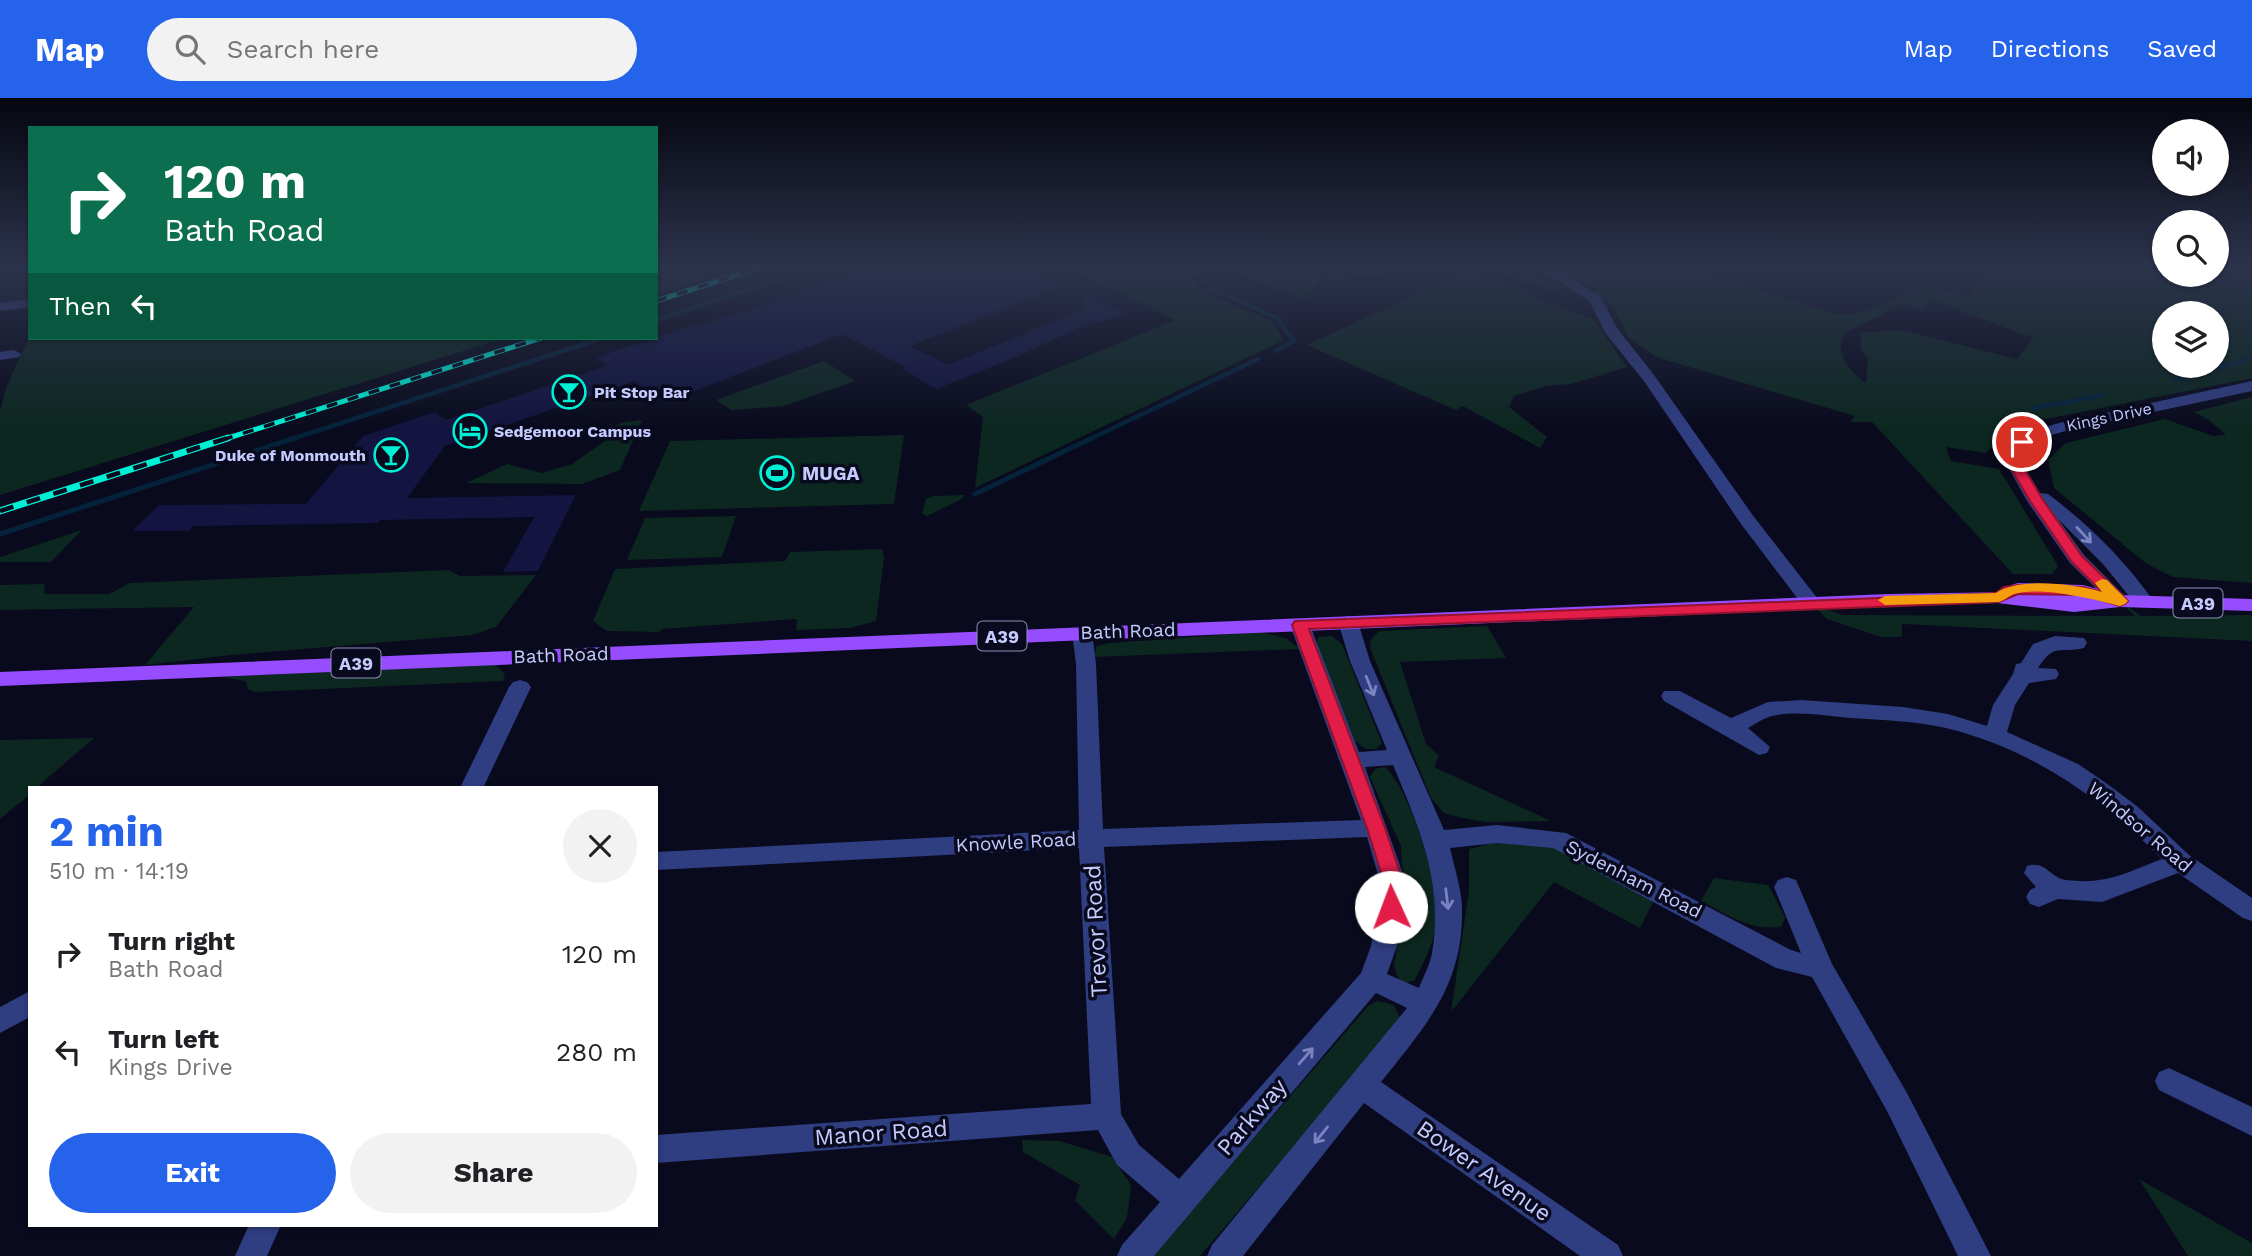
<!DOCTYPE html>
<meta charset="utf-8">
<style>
:root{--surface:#fff;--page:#f2f2f2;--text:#202124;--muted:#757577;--accent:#2563eb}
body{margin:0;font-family:"Work Sans",sans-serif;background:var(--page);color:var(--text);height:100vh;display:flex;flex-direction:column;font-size:26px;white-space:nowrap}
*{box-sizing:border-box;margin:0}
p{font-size:23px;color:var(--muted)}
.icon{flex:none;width:38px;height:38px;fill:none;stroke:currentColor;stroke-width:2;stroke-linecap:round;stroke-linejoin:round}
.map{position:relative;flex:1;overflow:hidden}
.side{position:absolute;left:28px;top:688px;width:630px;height:441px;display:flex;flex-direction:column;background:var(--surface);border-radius:0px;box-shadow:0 2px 5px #0004}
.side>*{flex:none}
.top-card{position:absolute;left:28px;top:28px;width:630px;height:214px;border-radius:0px;box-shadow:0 2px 5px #0004;background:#0b6e4f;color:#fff;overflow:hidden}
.fabs{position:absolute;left:2152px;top:21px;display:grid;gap:14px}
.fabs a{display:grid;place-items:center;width:77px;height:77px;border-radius:50%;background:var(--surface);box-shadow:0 2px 5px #0004;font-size:35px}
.pin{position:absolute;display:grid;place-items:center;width:60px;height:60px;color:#fff;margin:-30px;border:4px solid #fff;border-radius:50%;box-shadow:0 2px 7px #0007}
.me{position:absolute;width:77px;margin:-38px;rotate:358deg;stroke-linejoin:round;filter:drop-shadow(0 0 5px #0008)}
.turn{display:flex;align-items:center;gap:24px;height:147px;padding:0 21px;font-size:32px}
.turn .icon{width:91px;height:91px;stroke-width:2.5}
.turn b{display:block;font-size:49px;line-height:60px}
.then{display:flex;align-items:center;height:66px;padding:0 21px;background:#0003;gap:14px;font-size:26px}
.round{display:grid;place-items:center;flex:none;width:74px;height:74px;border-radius:37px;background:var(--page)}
.headline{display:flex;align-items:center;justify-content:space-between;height:119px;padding:0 21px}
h1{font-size:42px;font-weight:700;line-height:52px;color:var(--accent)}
.primary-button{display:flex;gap:14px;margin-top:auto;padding:14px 21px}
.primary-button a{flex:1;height:80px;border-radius:42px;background:var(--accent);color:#fff;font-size:28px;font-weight:700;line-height:80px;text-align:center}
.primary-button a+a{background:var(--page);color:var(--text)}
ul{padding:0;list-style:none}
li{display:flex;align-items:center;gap:21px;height:98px;padding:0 21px}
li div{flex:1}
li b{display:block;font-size:26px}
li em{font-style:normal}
header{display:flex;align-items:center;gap:42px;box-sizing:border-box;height:98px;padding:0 35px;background:var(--accent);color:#fff}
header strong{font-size:33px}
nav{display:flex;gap:38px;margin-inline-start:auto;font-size:24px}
.search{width:490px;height:63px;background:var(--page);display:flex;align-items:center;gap:18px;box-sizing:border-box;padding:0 24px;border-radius:38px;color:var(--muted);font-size:26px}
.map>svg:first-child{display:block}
.green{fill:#0c2720;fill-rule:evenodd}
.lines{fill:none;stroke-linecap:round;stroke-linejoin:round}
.stream-far1{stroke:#04233b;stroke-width:4.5}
.stream{stroke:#04233b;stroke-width:5}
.building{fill:#13143f}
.minor{fill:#2f3d81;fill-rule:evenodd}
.major{fill:#964cff;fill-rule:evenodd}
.rail-far1-casing{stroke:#00f0d6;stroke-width:5}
.rail-casing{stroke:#00f0d6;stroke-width:7}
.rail-far1{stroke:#090a1d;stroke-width:3.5;stroke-dasharray:11;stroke-linecap:butt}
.rail{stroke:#090a1d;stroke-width:4.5;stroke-dasharray:14;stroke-linecap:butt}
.oneway{stroke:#7a84c0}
.route{fill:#e11d48;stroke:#92132f;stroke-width:2}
.slow{fill:#f59e0b}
.labels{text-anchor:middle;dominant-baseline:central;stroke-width:7;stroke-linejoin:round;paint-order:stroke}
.far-poi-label{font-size:16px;font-weight:bold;fill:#c5caff;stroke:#090a1d;text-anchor:start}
.far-street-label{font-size:16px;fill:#c5caff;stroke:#090a1d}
.shield{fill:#090a1d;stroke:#8d90bb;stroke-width:2}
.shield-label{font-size:18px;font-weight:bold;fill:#c5caff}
.poi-label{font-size:19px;font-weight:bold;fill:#c5caff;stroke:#090a1d;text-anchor:start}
.street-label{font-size:19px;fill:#c5caff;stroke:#090a1d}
.near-street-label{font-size:23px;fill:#c5caff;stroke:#090a1d}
</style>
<header>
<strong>Map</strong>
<div class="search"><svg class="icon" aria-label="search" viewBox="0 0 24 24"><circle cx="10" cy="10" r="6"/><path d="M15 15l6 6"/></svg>Search here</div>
<nav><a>Map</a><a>Directions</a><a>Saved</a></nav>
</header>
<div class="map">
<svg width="2252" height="1158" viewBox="0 0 2252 1158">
<rect width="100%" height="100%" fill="#090a1d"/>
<!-- green -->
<g class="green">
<path d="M 656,170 L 726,170 L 656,192 Z"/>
<path d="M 1067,170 L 1206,170 L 1192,181 L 1199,192 L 1272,223 L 1284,242 L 975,390 L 983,319 L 966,307 L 1176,222 Z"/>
<path d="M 1244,170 L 1326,170 L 1306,202 L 1238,175 Z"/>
<path d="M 1333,170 L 1389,170 L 1386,175 L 1326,183 Z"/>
<path d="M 1488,170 L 1527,170 L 1559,189 L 1553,193 Z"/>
<path d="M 1582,170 L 1685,170 L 1842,217 L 1864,213 L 1925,188 L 1969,198 L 1989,170 L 2165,170 L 2165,177 L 2217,177 L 2217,170 L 2252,170 L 2252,280 L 2021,326 L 2002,337 L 1986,355 L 1946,349 L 1951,363 L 1999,371 L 2058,468 L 2052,476 L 2013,476 L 1872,324 L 1850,324 L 1855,318 L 1656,259 L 1628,239 L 1613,208 L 1594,195 L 1598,192 L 1574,179 ZM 1932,202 L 2025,237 L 2034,239 L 2017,261 L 1901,232 L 1861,235 L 1860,250 L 1868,261 L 1866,285 C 1851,274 1831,253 1846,234 L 1904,206 L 1923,211 ZM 2165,215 L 2217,215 L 2217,268 L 2165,268 Z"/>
<path d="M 1460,176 L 1473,176 L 1593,221 L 1627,269 L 1571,286 L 1545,288 L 1514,298 L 1509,309 L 1547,339 L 1540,350 L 1463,308 L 1456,312 L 1307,247 Z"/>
<path d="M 30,237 L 30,240 L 505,240 L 0,397 L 0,313 L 6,290 Z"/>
<path d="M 824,263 L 855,283 L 784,308 L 731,312 L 716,302 Z"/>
<path d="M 2252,299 L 2252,485 L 2173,479 L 2147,466 L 2054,390 L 2048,362 L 2066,345 L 2165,321 L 2213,338 L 2226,337 L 2209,322 L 2194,314 Z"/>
<path d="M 642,322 L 620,372 L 582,386 L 466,385 L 507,366 L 542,375 L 572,366 L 606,342 L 607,330 L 625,324 Z"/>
<path d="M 904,337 L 894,406 L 639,413 L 670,343 Z"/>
<path d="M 965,397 L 962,401 L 927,418 L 922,415 L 926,401 L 933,398 Z"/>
<path d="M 736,418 L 722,459 L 627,462 L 645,420 Z"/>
<path d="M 82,432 L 51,464 L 0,464 L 0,459 Z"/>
<path d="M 882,451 L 884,459 L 876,523 L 850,530 L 796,532 L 797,521 L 661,531 L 660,534 L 607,533 L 593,523 L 615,471 L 785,463 L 790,454 Z"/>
<path d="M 449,472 L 460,478 L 536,477 L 496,529 L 472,537 L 231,557 L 145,567 L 194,509 L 0,512 L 0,487 L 45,486 L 44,496 L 109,496 L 130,485 Z"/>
<path d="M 2120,503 L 2141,518 L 2252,517 L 2252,543 L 1902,526 L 1902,539 L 1881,539 L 1827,521 L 1811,505 L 1842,517 L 2135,518 Z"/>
<path d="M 1487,528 L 1506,560 L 1400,564 L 1426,646 L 1439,658 L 1434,669 L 1551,723 L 1486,724 L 1462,720 L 1444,715 L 1431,700 L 1370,550 L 1371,541 L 1379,533 Z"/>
<path d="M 1263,534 L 1287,541 L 1300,551 L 1094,559 L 1097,548 L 1110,545 Z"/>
<path d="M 1332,538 L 1342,546 L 1382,645 L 1376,651 L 1366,651 L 1355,643 L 1317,548 L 1318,539 Z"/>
<path d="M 495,566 L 505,576 L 503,583 L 255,594 L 248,591 L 246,583 L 221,579 Z"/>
<path d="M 94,640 L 37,689 L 30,690 L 30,696 L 0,721 L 0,642 Z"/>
<path d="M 1385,669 C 1413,695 1444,800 1434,837 C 1430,853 1421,868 1415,882 L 1401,887 L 1394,869 L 1407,787 L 1402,767 L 1401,748 L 1370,679 L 1375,671 Z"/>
<path d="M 1505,742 L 1548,746 L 1659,793 L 1640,830 L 1554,784 L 1451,914 L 1469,793 L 1469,751 Z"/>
<path d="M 1714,780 L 1768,787 L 1785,819 L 1782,828 C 1753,835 1727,816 1701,803 Z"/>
<path d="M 1378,903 L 1394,907 L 1401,923 L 1200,1158 L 1152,1158 L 1369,907 Z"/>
<path d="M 1022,1042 L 1060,1043 L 1112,1059 L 1131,1087 L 1127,1120 L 1114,1141 L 1075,1102 L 1080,1087 L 1023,1054 Z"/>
<path d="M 2139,1081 L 2252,1145 L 2252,1158 L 2188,1158 Z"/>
</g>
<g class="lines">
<!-- stream-far1 -->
<g class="stream-far1">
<path d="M 1218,170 L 1205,184 L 1212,191 L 1277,220 L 1294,243 L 1275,253"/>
<path d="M 656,194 L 731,170"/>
<path d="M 656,222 L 816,170"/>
<path d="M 2174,282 L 2252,260"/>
<path d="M 2034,310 L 2104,297"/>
<path d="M 289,342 L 603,240"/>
<path d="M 1088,342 L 1258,261"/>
</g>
<!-- stream -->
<g class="stream">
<path d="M 975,396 L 1092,340"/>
<path d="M 0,436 L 295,340"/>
</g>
</g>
<!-- building -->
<path class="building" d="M 864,170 L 1027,170 L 1062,188 L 910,248 L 948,267 L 1087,210 L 1081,195 L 1125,215 L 1099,225 L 1094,223 L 1016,259 L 936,291 L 903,271 L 907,270 L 842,236 L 663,305 L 635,283 L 445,348 L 407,400 L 576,397 L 538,473 L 503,474 L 534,419 L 380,422 L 378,425 L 193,428 L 189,433 L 132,433 L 159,407 L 306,406 L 363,338 L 435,314 L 446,322 L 607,268 L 596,260 L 695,226 L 698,228 L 781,201 L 778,200 Z"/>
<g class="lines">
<!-- minor -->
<g class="minor">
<path d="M 1539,170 L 1555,170 L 1600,198 L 1617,230 L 1654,277 L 1754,419 L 1818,501 L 1821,505 L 1818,509 L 1804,509 L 1741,426 L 1644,283 L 1606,236 L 1589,203 Z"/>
<path d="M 30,201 L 30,209 L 0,213 L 0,205 Z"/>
<path d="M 14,252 L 21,256 L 19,259 L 0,262 L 0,254 Z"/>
<path d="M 2252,283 L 2252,293 L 2069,332 L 2038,341 L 2022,357 L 2023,367 L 2040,395 L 2048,396 C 2088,426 2125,462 2154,504 L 2151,508 L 2137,508 L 2103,466 L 2058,421 L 2084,457 L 2130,503 L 2127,507 L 2113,507 L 2070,465 L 2027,403 L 2007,367 L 2006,357 L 2011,348 L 2026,335 L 2059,325 Z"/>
<path d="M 1348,518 L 1355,520 L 1358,524 L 1370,563 L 1444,732 L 1497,727 L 1566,735 L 1791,852 L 1801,855 L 1774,789 L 1778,782 L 1787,779 L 1796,782 L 1832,866 L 1907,995 L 1991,1158 L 1958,1158 L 1887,1013 L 1812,879 L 1776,870 L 1553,750 L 1497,745 L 1450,750 C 1454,768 1461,789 1462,808 C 1464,887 1427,926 1381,984 L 1618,1147 L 1623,1158 L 1580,1158 L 1364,1005 L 1243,1158 L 1207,1158 L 1212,1147 L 1407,910 L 1376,895 L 1154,1158 L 1117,1158 L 1122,1147 L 1160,1104 L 1117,1067 L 1098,1032 L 656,1065 L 656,1037 L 1091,1006 L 1079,750 L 656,772 L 656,754 L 1079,732 L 1076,566 L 1072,534 L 1075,530 L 1089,530 L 1092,534 L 1096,566 L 1103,731 L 1361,722 L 1290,527 L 1293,523 L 1307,523 L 1310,527 L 1359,654 L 1387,652 L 1350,563 L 1338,524 L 1341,520 ZM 1393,667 C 1419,729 1444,786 1432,855 C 1430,867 1423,879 1419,890 L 1387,876 L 1397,848 L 1408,790 L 1365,669 ZM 1367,739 L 1382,790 L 1371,848 L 1361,875 L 1179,1081 L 1139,1047 L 1121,1016 L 1104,749 Z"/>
<path d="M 2055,538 L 2084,540 L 2087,545 L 2084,550 C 2059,556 2055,544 2038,570 L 2056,571 L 2059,576 L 2056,581 L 2029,585 L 2015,607 L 2007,634 L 2078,666 L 2106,685 L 2138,709 L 2189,757 L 2252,800 L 2252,823 L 2243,820 L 2178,775 L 2102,804 L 2058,801 L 2039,809 L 2030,806 L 2026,799 L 2030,792 L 2036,789 L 2024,775 L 2027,768 C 2046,762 2050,780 2066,782 C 2106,787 2125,775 2162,761 C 2101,700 2032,651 1946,630 C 1915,623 1883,622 1851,620 C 1827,618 1796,612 1772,618 C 1764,620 1755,626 1748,630 L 1770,649 L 1767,655 L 1759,657 L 1664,603 L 1661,598 L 1664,593 L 1680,593 L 1731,620 L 1768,604 L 1801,602 L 1903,609 L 1948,616 L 1987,628 L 1993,607 L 2013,576 L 2016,566 L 2021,565 L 2033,546 Z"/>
<path d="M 520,582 L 527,584 L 531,589 L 483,690 L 460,690 L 509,589 L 513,584 Z"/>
<path d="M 30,893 L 30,919 L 0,935 L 0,909 Z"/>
<path d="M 2169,970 L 2252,1009 L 2252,1038 L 2159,992 L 2155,983 L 2159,974 Z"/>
<path d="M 249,1127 L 281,1127 L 267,1158 L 235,1158 Z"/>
</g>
<!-- major -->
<path class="major" d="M 2018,485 L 2083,487 L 2120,497 L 2252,501 L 2252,513 L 2120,509 L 2074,514 L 1997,505 L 1943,506 L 0,588 L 0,574 L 1888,496 L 2010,494 L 2008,491 L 2011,487 Z"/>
<defs>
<g id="rail-far1">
<path d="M 656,203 L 758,170"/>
<path d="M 222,342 L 541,240"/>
</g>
<path id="rail" d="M 0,413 L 228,340"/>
</defs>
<!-- rail-far1 casing -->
<use href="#rail-far1" class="rail-far1-casing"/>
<!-- rail casing -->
<use href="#rail" class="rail-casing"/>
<!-- rail-far1 -->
<use href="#rail-far1" class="rail-far1"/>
<!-- rail -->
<use href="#rail" class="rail"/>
</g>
<!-- one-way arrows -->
<defs><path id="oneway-shaft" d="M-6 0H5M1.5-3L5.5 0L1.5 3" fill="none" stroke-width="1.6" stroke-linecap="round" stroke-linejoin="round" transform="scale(1.75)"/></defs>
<g class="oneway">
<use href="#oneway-shaft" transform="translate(2084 437) rotate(47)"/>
<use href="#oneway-shaft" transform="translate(1370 588) rotate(68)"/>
<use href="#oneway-shaft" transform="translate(1447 801) rotate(83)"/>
<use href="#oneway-shaft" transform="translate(1306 958) rotate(-49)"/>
<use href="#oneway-shaft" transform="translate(1321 1037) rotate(129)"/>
</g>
<!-- sky -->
<linearGradient id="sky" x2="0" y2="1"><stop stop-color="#050610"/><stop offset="0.51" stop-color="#2c334c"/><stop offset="1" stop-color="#2c334c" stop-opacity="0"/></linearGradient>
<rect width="2252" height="332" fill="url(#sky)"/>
<!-- route -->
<path class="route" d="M 2022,340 L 2029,344 L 2021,357 L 2022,367 L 2043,402 L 2082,458 L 2125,500 L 2128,503 L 2125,506 L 2120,508 L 2083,497 L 2018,496 L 1999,504 L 1979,505 L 1309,531 L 1385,730 L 1405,790 L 1398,815 L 1391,817 L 1385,815 L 1382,809 L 1386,790 L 1367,730 L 1292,527 L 1295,523 L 1979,496 L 1996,495 L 2004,489 L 2018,487 L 2083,489 L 2102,494 L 2072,464 L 2030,403 L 2009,367 L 2008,357 L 2018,341 Z"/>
<!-- slow -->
<path class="slow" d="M 2102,481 L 2107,482 L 2128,503 L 2125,506 L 2120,508 C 2093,501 2041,488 2014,496 C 2009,498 2005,502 1999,504 L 1885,507 L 1878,502 L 1885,498 L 1996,495 C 2018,479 2076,486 2102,494 L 2095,485 Z"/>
<!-- icons -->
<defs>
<symbol id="bar-ring" viewBox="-11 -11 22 22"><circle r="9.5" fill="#090a1d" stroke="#00f0d6" stroke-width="1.5"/><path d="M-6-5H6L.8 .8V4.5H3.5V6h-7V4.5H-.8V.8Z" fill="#00f0d6"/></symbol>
<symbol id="hotel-ring" viewBox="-11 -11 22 22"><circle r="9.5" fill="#090a1d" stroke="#00f0d6" stroke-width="1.5"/><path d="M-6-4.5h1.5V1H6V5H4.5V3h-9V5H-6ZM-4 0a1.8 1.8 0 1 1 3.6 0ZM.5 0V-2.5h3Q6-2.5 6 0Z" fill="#00f0d6"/></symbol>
<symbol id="stadium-ring" viewBox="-11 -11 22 22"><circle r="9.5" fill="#090a1d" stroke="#00f0d6" stroke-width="1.5"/><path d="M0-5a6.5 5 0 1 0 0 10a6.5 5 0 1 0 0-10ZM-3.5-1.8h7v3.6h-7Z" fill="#00f0d6"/></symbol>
</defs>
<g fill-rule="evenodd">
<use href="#bar-ring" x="550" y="275" width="38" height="38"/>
<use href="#hotel-ring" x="451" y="314" width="38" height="38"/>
<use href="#bar-ring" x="372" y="338" width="38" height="38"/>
<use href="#stadium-ring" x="758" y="356" width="38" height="38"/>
</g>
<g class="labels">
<!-- far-poi labels -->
<g class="far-poi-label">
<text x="594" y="294">Pit Stop Bar</text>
<text x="494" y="333">Sedgemoor Campus</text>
<text x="366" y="357" text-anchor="end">Duke of Monmouth</text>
</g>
<!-- far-street labels -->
<g class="far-street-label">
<text transform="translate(2109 319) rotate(-12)">Kings Drive</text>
</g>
<!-- shield labels -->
<g class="shield">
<rect x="2173.5" y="490.5" width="49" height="29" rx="5"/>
<rect x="977.5" y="523.5" width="49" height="29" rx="5"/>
<rect x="331.5" y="550.5" width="49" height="29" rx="5"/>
</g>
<g class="shield-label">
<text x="2198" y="505">A39</text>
<text x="1002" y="538">A39</text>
<text x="356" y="565">A39</text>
</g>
<!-- poi labels -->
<g class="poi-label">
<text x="802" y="375">MUGA</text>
</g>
<!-- street labels -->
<g class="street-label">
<text transform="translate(1128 533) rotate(-2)">Bath Road</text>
<text transform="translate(561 557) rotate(-2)">Bath Road</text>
<text transform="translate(2140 729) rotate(40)">Windsor Road</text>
<text transform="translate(1016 744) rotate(-3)">Knowle Road</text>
<text transform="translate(1634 781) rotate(27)">Sydenham Road</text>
</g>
<!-- near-street labels -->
<g class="near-street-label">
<text transform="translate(1096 833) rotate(-93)">Trevor Road</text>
<text transform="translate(1252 1019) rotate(-49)">Parkway</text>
<text transform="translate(881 1035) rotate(-4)">Manor Road</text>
<text transform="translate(1484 1073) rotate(35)">Bower Avenue</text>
</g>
</g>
</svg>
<div class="fabs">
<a><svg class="icon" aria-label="sound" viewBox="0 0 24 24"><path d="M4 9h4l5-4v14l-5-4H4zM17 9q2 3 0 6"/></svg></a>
<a><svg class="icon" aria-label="search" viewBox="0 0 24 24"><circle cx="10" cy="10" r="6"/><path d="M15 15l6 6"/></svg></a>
<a><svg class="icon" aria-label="layers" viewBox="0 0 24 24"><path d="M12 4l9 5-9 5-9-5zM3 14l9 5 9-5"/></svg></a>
</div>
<div class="pin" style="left:2022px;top:344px;background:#d93025"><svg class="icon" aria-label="arrive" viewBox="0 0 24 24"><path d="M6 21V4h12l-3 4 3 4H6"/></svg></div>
<svg class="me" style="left:1391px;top:809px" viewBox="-20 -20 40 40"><circle r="19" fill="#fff"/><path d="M0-13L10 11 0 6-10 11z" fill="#e11d48"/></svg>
<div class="top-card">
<div class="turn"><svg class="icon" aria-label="right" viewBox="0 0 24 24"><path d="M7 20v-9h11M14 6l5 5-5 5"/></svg><div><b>120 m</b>Bath Road</div></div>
<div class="then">Then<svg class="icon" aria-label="left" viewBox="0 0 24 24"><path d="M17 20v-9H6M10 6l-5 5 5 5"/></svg></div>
</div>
<section class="side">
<div class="headline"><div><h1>2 min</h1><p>510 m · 14:19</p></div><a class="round"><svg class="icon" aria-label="close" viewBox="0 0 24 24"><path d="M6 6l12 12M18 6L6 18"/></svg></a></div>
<ul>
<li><svg class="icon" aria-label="right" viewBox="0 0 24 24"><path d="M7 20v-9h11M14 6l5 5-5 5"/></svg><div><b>Turn right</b><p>Bath Road</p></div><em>120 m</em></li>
<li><svg class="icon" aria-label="left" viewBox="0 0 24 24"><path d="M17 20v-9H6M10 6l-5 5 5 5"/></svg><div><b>Turn left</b><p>Kings Drive</p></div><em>280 m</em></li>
</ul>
<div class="primary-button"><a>Exit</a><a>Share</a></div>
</section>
</div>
